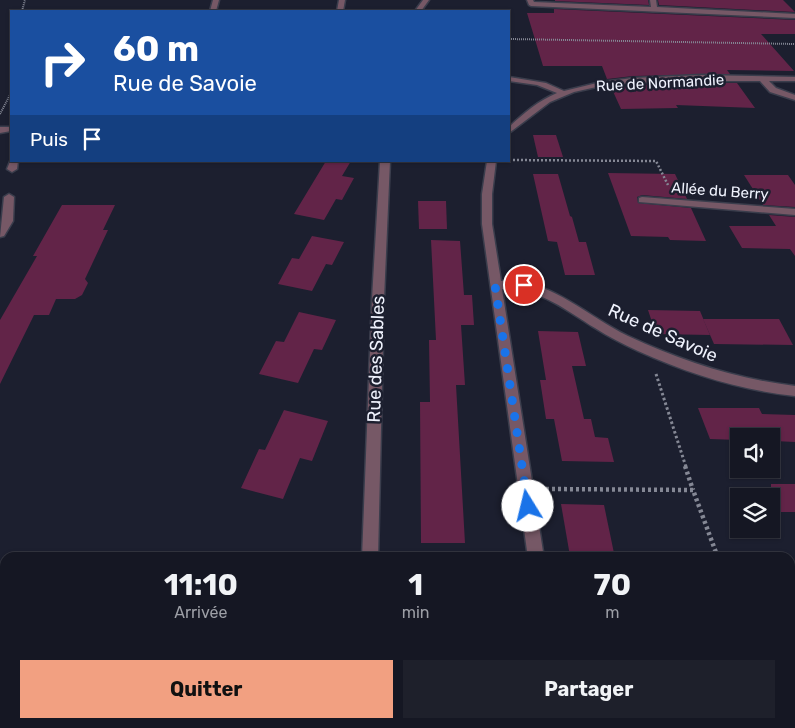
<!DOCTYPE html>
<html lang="fr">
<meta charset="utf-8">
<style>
:root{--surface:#151723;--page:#1e202b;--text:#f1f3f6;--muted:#9d9fa6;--line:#343641;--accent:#f2a081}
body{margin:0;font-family:Rubik,sans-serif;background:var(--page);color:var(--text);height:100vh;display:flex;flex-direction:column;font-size:19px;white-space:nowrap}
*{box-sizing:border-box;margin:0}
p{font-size:16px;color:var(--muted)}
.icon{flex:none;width:28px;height:28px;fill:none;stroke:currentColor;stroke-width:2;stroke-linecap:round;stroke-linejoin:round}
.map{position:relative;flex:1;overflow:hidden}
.side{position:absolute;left:0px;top:552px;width:795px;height:176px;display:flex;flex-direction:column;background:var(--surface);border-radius:15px 15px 0 0;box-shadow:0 1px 4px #0004,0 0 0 1px var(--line)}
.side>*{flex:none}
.guide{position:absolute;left:10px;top:10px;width:500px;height:152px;border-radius:0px;box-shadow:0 1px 4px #0004,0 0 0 1px var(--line);background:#1a4fa0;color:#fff;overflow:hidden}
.tools{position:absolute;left:730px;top:428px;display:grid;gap:10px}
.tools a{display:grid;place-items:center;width:50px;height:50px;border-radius:0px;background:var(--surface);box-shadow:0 1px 4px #0004,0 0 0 1px var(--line);font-size:25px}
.pin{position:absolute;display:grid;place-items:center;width:42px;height:42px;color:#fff;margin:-21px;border:2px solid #fff;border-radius:50%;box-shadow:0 1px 5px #0007}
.me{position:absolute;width:55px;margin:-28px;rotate:351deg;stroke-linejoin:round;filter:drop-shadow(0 0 4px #0008)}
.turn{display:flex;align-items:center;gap:18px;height:105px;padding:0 20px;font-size:22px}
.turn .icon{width:65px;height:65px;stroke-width:2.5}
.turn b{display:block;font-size:35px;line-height:42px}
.then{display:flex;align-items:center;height:48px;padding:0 20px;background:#0003;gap:10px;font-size:19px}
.eta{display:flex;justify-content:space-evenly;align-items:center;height:85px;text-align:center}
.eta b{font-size:30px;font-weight:700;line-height:35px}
.action{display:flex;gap:10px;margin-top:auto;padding:10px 20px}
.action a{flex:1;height:58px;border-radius:0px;background:var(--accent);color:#111;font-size:20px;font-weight:700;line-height:58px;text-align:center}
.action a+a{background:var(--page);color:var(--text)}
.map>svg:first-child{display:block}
.building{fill:#622448}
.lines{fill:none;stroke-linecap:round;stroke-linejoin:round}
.street-casing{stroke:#3a3d4c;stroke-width:3}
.path-far3{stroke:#858895;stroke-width:2;stroke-dasharray:1 1;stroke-linecap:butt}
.path-far2{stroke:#858895;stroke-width:2.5;stroke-dasharray:2 2;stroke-linecap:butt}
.path-far1{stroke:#858895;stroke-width:3;stroke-dasharray:2.5 2.5;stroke-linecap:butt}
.path{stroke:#858895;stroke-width:4.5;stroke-dasharray:3 3;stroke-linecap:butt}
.street{fill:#765866;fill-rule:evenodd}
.route{stroke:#1a73e8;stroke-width:9;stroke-dasharray:0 16.2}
.labels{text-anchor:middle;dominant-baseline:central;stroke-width:5;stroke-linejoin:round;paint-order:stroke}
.far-street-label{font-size:15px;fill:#eff2fd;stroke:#1c1f2f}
.street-label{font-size:18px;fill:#eff2fd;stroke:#1c1f2f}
</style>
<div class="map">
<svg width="795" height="728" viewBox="0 0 795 728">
<rect width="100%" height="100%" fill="#1c1f2f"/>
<!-- building -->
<g class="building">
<path d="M 555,0 L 648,0 L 649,5 L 555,1 Z"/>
<path d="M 658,0 L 783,0 L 795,12 L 659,5 Z"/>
<path d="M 554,9 L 795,20 L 795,34 L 761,34 L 794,71 L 727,70 L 730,74 L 633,76 L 607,79 L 602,66 L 543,66 L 527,13 L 554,13 Z"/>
<path d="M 668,83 L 737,83 L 755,108 L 676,105 L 678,108 L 621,109 L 611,87 Z"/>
<path d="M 533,135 L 556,135 L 563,157 L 538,157 Z"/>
<path d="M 326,161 L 351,161 L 342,176 L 354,178 L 342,200 L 336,199 L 324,220 L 294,214 Z"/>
<path d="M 608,173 L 675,174 L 687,199 L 642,195 L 637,197 L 638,203 L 691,208 L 706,241 L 670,240 L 668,237 L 631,236 Z"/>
<path d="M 533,174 L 558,174 L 570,216 L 572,217 L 579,242 L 586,242 L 595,275 L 565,275 L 557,242 L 548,241 Z"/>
<path d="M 744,175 L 788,175 L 795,185 L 795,207 L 763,205 Z"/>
<path d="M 418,201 L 446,201 L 447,229 L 419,229 Z"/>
<path d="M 62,205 L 115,205 L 103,230 L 108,230 L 85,279 L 88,283 L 82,295 L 75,299 L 56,299 L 49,315 L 34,315 L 0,384 L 0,320 L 37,256 L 33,256 Z"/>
<path d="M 769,215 L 795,217 L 795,256 L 790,249 L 742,248 L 729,226 L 776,226 Z"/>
<path d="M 312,236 L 344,242 L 332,265 L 326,264 L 312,291 L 278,284 L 292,258 L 299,259 Z"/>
<path d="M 431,240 L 460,241 L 464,295 L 472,295 L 474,325 L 461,325 L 465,385 L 456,385 L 465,543 L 421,543 L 420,402 L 430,402 L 429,340 L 436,340 Z"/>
<path d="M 648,310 L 700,311 L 710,335 L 656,334 Z"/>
<path d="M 299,312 L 336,320 L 322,350 L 314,349 L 298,383 L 259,374 L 276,341 L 284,342 Z"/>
<path d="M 703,319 L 779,319 L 793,345 L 714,344 Z"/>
<path d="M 538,331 L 578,332 L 586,366 L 572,366 L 584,419 L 591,419 L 595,437 L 608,438 L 614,462 L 562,461 L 554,419 L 546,419 L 540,380 L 546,380 Z"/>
<path d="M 698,408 L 759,408 L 762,414 L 795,415 L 795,442 L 774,441 L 771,440 L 771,436 L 739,436 L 739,440 L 710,439 Z"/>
<path d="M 284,410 L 328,421 L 312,461 L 300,458 L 283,499 L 241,488 L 259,449 L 265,450 Z"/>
<rect x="771" y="484" width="24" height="28"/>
<path d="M 561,504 L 604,505 L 615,558 L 570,556 Z"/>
</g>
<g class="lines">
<defs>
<g id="street">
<path d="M 213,0 L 219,0 L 216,11 L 210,11 Z"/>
<path d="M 339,0 L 345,0 L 343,11 L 337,11 Z"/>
<path d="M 423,0 L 429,0 L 421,11 L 415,11 Z"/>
<path d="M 527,0 L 533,0 L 534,2 L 651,7 L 650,0 L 656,0 L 657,7 L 795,14 L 795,18 L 531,6 L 529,5 Z"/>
<path d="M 702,75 L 795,77 L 795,81 L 769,81 L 776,88 L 795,95 L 795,100 L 770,92 L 760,81 L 668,81 L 601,86 L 574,92 L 550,102 L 509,133 L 509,127 C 524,113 538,101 557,93 L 537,85 L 509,81 L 509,77 L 546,83 L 564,91 L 601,82 L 633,78 Z"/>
<path d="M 0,127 L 11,127 L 11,131 L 0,133 Z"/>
<path d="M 11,159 L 11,161 L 18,161 L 17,169 L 12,172 L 7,169 Z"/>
<path d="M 380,161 L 390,161 L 384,299 L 378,558 L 362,558 L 372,299 Z"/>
<path d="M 487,161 L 496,161 L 492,194 L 492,224 L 501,281 C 550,278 586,316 628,336 C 682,361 736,379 795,386 L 795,396 C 740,390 689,374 638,351 C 623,344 609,337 595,328 C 566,310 538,287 502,289 L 544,558 L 528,558 L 482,224 L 482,194 Z"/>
<path d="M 9,194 L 14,197 L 13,221 L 4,236 L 0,237 L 4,197 Z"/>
<path d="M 642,197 L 795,209 L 795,215 L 639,202 L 639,198 Z"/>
<path d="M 795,686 L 795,706 L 790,708 L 790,688 Z"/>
<rect x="360" y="724" width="18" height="4"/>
<path d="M 561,724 L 579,724 L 580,728 L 562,728 Z"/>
<path d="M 747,724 L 769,724 L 768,728 L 746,728 Z"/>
</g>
</defs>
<!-- street casing -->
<use href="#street" class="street-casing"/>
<!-- path-far3 -->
<g class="path-far3">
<path d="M 22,11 L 25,0"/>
<path d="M 509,39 L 795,44"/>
<path d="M 0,114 L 11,93"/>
</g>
<!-- path-far2 -->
<path class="path-far2" d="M 509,160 L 656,161 L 668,185"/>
<!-- path-far1 -->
<path class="path-far1" d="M 656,374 L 686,467"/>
<!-- path -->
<g class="path">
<path d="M 685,466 L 693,490"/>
<path d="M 546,489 L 693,490 L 718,558"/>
</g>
<!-- street -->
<use href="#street" class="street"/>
</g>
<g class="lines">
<!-- route -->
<path class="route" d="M 524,285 L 495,285 L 528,506"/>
</g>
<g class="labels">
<!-- far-street labels -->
<g class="far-street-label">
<text transform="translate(660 83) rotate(-3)">Rue de Normandie</text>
<text transform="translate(720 191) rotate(4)">Allée du Berry</text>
</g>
<!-- street labels -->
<g class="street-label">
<text transform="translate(663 333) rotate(24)">Rue de Savoie</text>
<text transform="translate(376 359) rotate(-88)">Rue des Sables</text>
</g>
</g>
</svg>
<div class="tools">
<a><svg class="icon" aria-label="sound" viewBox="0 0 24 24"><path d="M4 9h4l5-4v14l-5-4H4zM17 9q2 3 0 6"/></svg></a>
<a><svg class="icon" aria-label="layers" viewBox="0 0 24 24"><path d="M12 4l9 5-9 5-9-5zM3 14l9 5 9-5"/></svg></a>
</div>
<div class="pin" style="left:524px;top:285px;background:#d93025"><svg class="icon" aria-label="arrive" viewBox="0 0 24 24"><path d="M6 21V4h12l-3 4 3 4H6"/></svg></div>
<svg class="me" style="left:528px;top:506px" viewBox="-20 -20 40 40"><circle r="19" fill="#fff"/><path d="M0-13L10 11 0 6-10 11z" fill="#1a73e8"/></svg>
<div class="guide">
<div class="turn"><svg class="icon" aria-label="right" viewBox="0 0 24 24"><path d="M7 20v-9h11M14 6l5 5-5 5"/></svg><div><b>60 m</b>Rue de Savoie</div></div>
<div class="then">Puis<svg class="icon" aria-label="arrive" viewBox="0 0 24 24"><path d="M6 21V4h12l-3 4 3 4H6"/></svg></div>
</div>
<section class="side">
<div class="eta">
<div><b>11:10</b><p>Arrivée</p></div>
<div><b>1</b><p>min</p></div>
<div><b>70</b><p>m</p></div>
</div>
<div class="action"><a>Quitter</a><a>Partager</a></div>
</section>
</div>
